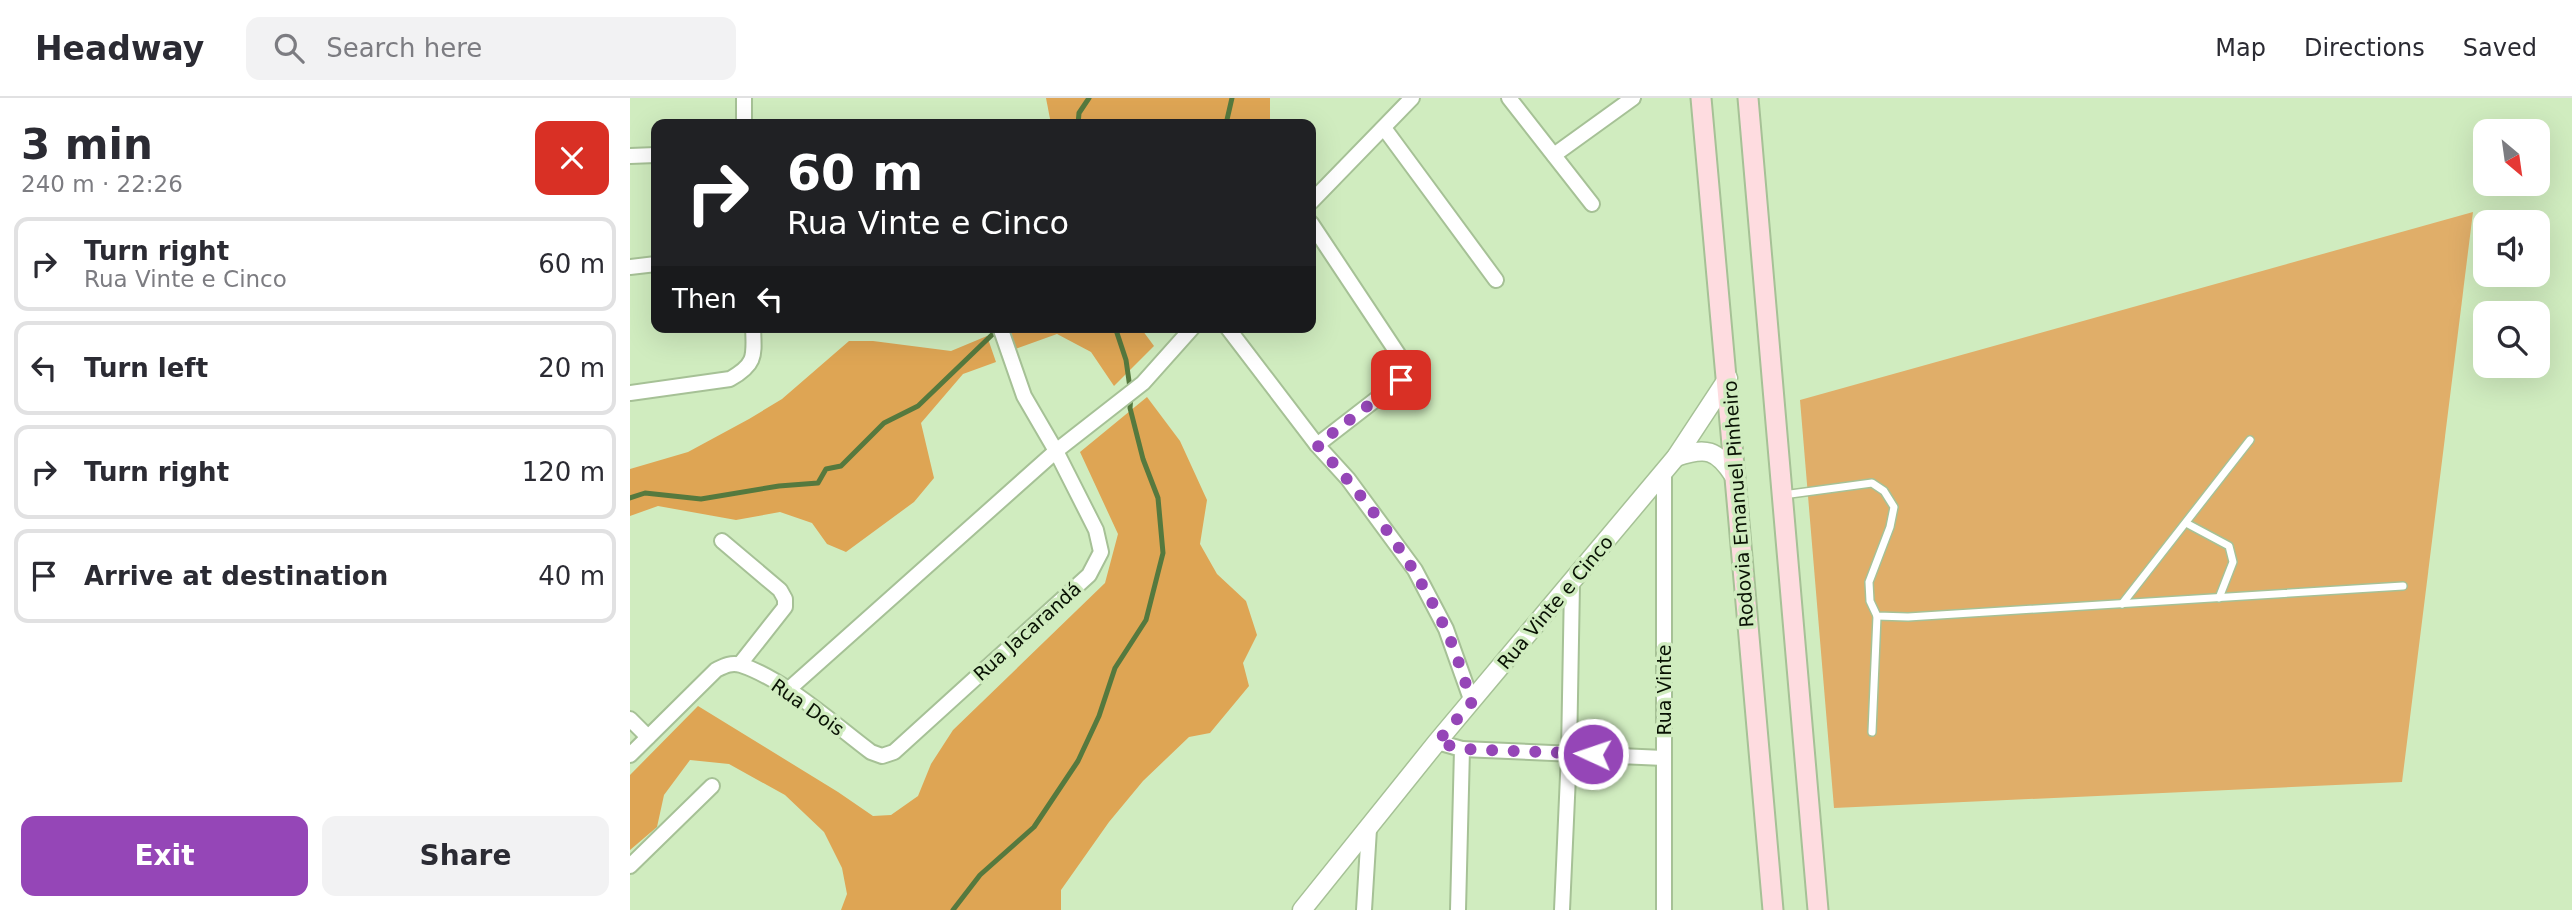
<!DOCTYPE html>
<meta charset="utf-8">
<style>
:root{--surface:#fff;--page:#f2f2f3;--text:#2b2b33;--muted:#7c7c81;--line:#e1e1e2;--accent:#9546b7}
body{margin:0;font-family:"DejaVu Sans",sans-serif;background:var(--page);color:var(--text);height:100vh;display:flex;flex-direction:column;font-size:26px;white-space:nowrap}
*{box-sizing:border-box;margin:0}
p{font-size:23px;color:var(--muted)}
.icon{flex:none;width:38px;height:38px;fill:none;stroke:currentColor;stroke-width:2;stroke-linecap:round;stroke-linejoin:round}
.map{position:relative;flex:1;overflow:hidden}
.sheet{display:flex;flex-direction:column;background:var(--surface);width:630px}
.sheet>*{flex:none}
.top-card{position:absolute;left:21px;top:21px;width:665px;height:214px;border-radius:14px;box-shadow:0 7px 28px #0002;background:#202124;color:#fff;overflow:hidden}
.needle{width:46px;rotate:151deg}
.tools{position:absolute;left:1843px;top:21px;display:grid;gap:14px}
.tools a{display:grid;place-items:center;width:77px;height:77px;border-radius:14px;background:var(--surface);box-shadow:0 7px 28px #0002;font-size:35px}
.pin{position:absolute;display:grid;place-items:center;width:60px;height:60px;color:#fff;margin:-30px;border-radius:14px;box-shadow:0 4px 10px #0006}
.me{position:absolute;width:77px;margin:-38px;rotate:273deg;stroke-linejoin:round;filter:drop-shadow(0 0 5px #0008)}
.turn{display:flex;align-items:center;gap:24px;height:147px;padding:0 21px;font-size:32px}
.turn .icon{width:91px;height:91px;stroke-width:2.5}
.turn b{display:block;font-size:49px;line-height:60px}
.then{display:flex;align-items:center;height:66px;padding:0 21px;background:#0003;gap:14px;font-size:26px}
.round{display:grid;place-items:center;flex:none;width:74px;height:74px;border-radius:14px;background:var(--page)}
.summary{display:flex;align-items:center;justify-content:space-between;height:119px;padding:0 21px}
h1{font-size:42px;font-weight:800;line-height:52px}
.action{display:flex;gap:14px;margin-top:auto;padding:14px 21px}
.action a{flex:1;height:80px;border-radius:14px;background:var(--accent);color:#fff;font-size:28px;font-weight:800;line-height:80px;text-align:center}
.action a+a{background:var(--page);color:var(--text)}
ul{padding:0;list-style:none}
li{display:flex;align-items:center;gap:21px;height:94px;margin:0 14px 10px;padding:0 7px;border:4px solid var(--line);border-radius:14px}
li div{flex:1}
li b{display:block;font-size:26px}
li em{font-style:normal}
header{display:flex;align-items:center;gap:42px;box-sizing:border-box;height:98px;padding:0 35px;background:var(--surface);border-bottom:2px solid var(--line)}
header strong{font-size:33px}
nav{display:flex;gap:38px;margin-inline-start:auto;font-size:24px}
.search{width:490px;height:63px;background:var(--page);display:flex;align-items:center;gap:18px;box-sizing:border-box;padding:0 24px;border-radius:14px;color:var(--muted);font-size:26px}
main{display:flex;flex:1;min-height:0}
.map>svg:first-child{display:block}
.green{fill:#e0ae69}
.forest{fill:#dea554}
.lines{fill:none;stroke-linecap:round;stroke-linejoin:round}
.stream{stroke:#55793e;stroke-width:5}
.service-casing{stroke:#a6c196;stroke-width:10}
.minor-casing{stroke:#a6c196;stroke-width:18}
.tertiary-casing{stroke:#a6c196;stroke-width:21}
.secondary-casing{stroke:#a6c196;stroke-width:23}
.service{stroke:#fff;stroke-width:7}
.minor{stroke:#fff;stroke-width:14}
.tertiary{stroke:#fff;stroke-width:18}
.secondary{stroke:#fedce0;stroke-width:19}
.route{stroke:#9546b7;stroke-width:12;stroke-dasharray:0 21.6}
.labels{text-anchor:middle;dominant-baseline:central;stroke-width:7;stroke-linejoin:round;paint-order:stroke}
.street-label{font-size:19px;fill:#091204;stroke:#d0ecbf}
</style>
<header>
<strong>Headway</strong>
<div class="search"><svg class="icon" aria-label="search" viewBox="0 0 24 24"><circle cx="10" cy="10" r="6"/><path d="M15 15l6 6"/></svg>Search here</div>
<nav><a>Map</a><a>Directions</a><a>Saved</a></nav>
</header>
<main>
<section class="sheet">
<div class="summary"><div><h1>3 min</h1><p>240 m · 22:26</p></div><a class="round" style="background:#d93025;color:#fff"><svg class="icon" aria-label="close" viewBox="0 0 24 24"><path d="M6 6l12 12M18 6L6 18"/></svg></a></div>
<ul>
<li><svg class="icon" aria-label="right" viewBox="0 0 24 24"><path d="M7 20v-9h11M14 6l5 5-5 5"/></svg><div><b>Turn right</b><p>Rua Vinte e Cinco</p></div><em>60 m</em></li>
<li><svg class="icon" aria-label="left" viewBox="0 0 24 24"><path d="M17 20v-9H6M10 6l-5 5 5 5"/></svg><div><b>Turn left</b></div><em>20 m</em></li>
<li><svg class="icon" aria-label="right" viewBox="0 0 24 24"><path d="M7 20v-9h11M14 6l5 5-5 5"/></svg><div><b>Turn right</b></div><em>120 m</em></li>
<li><svg class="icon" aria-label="arrive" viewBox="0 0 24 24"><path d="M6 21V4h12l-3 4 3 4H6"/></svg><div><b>Arrive at destination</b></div><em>40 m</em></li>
</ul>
<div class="action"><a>Exit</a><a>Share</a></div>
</section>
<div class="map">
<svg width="1942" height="812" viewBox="0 0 1942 812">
<rect width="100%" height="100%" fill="#d0ecbf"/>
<!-- green -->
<path class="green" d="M 1843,114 L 1772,684 L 1204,710 L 1170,302 Z"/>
<!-- forest -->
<g class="forest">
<path d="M 416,0 L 640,0 L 640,26 L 421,26 Z"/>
<path d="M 383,229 L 510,229 L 524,248 L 484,288 L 461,254 L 427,236 L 385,251 L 378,231 Z"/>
<path d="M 357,238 L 366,264 L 333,276 L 291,325 L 304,380 L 284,404 L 216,454 L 197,446 L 182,425 L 150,414 L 106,422 L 28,408 L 0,418 L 0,371 L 58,354 L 119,321 L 152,301 L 219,243 L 243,243 L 321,253 Z"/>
<path d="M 517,299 L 550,343 L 577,402 L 570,446 L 587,476 L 616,503 L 627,537 L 613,565 L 619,588 L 580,635 L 559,639 L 513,683 L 479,724 L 431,792 L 431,812 L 211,812 L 217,796 L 212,770 L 194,734 L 155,697 L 99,666 L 60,662 L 34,697 L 27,729 L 0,752 L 0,677 L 68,608 L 208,694 L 243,718 L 261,717 L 288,698 L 301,666 L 323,632 L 475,485 L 488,436 L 450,354 Z"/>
</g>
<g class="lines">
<!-- stream -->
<g class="stream">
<path d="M 448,26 L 449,15 L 459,0"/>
<path d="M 596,26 L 602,0"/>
<path d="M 0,400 L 15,395 L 71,401 L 149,388 L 188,385 L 196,371 L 211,368 L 254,325 L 288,308 L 367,232"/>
<path d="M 323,812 L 350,777 L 404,729 L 448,663 L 469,618 L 485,570 L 516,522 L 533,455 L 528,400 L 513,361 L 500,310 L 501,297 L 496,262 L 485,229"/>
</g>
<defs>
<g id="service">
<path d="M 1153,397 L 1242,385 L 1254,393 L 1264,409 L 1260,429 L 1239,484 L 1240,503 L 1247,518 L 1278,519 L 1773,488"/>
<path d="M 1556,425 L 1599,448 L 1603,464 L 1589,500"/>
<path d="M 1492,506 L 1620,342"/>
<path d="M 1242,634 L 1247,518"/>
</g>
<g id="minor">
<path d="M 114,0 L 114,26"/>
<path d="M 879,0 L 962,106"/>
<path d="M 754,30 L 866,182"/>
<path d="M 924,57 L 1003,0"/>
<path d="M 0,58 L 26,57"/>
<path d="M 681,104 L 782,0"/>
<path d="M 681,125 L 768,256 L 771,282 L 687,347"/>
<path d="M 0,169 L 26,166"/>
<path d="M 597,229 L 687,347 L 718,381 L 785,472 L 816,531 L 842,604"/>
<path d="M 0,295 L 100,281 C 127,266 124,257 123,229"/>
<path d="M 1034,373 L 1034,812"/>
<path d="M 92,443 L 150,492 L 155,501 L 155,509 L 110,566"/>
<path d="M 159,591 L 426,353 L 513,285 L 563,229"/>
<path d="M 0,621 L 18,639"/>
<path d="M 807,644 L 832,651 L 828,812"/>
<path d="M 832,651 L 1034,660"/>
<path d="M 0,657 L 86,572 C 94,568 101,564 111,567 C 154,581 205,627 241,654 L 252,658 L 264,654 L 459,477 L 471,454 L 466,432 L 426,353 L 394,298 L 370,229"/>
<path d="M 0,768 L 82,688"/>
<path d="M 734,812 L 739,731"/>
<path d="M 932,812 L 939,655 L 942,486"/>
</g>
<g id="tertiary">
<path d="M 1046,359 C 1076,349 1087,351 1104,378"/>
<path d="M 672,812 L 807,644 L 1046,359 L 1098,280"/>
</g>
<g id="secondary">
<path d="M 1071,0 C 1097,271 1118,541 1143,812"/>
<path d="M 1118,0 L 1188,812"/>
</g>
</defs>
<!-- service casing -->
<use href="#service" class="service-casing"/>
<!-- minor casing -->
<use href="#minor" class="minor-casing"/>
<!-- tertiary casing -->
<use href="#tertiary" class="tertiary-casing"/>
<!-- secondary casing -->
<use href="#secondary" class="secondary-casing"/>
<!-- service -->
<use href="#service" class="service"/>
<!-- minor -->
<use href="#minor" class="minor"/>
<!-- tertiary -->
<use href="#tertiary" class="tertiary"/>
<!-- secondary -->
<use href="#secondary" class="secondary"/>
</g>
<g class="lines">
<!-- route -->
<path class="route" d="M 771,282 L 687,347 C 737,402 782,461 814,528 C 826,552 833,579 842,604 L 807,644 L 832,651 L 963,656"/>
</g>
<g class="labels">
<!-- street labels -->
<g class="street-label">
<text transform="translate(1108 406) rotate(-94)">Rodovia Emanuel Pinheiro</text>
<text transform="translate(925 504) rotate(-50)">Rua Vinte e Cinco</text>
<text transform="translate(397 533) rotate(-42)">Rua Jacarandá</text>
<text transform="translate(1034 592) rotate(-90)">Rua Vinte</text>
<text transform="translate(178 609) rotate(35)">Rua Dois</text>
</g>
</g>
</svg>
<div class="tools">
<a><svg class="needle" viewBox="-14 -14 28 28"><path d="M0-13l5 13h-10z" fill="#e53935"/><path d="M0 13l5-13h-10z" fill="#7c7c81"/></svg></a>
<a><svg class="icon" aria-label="sound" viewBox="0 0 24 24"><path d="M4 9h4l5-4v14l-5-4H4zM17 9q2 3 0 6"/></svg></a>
<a><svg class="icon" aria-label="search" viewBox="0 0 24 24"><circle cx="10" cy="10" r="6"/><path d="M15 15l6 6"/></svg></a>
</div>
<div class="pin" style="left:771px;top:282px;background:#d93025"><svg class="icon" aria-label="arrive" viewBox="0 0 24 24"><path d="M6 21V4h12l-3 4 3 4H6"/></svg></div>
<svg class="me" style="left:963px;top:656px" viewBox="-20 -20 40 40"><circle r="17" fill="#9546b7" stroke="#fff" stroke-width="3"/><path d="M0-11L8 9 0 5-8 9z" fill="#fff"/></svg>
<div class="top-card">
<div class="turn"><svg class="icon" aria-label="right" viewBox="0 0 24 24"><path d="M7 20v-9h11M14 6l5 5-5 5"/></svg><div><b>60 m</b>Rua Vinte e Cinco</div></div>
<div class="then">Then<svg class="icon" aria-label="left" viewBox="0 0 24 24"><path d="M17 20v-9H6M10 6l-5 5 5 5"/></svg></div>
</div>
</div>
</main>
